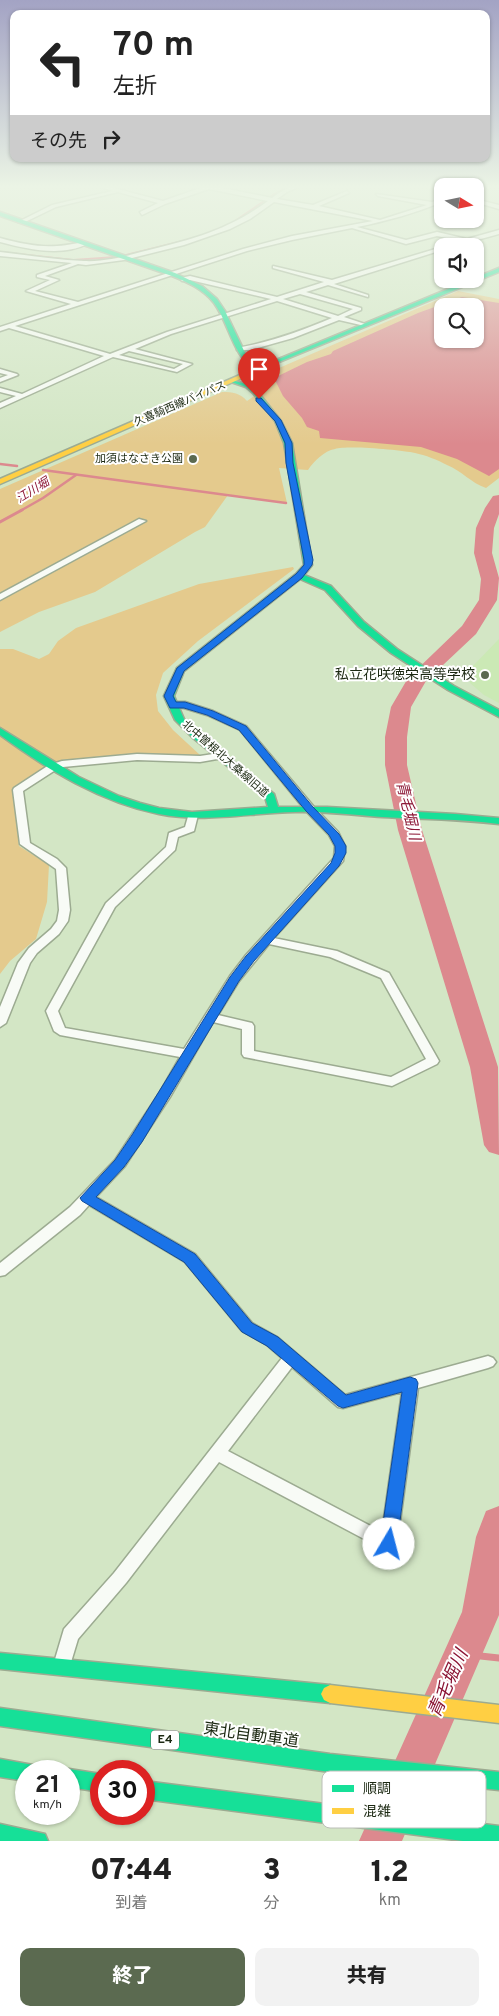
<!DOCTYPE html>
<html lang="ja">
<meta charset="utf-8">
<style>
:root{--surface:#fff;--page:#f2f2f2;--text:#222;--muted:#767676;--accent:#5b6a50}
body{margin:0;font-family:Overpass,"Noto Sans JP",sans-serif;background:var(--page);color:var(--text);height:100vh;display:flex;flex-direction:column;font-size:19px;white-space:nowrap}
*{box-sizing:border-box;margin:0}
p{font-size:16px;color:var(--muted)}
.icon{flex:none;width:28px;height:28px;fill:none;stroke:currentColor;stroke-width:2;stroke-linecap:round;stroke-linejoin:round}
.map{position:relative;height:1841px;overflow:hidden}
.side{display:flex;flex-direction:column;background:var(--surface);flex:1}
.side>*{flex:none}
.top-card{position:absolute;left:10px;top:10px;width:480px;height:152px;border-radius:10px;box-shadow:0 1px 4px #0004;background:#fff;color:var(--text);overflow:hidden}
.needle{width:32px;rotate:100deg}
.buttons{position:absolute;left:434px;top:178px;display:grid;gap:10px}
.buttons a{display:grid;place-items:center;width:50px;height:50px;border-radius:10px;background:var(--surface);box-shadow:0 1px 4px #0004;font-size:25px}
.speed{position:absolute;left:15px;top:1760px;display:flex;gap:10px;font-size:25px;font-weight:700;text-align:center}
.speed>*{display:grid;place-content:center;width:65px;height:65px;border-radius:50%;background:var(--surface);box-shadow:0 1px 4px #0004;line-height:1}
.speed small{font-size:12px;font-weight:400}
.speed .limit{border:8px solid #d22;background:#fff;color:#111}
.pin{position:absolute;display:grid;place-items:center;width:42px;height:42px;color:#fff;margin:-51px -21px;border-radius:50% 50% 50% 0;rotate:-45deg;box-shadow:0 0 5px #0007}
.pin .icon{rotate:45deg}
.me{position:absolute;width:55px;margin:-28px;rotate:8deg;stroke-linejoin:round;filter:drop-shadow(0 0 4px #0008)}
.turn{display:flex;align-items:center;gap:18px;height:105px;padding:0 20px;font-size:22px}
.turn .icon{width:65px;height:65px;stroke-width:2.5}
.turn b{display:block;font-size:35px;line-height:42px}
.then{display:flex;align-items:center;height:48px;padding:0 20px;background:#0003;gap:10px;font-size:19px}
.eta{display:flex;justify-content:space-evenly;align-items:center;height:85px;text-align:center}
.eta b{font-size:30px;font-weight:800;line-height:35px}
.cta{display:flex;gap:10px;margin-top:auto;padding:10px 20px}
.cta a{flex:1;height:58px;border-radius:10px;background:var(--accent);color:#fff;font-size:20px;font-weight:800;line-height:58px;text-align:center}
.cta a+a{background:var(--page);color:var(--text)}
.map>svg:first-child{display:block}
.built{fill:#cbe9b5}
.green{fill:#e4ca8d;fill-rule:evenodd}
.water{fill:#dc898e;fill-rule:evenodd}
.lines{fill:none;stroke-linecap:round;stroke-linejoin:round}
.stream-far3{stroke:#dc898e;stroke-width:2}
.stream-far2{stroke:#dc898e;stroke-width:2.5}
.stream-far1{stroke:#dc898e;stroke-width:3}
.stream{stroke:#dc898e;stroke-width:7}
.river{fill:#dc898e;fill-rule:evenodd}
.street-casing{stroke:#9cab91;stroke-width:3}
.fast-casing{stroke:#9cab91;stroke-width:3}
.slow-casing{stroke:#9cab91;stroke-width:3}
.street{fill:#f8fbf6;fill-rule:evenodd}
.fast{fill:#16e098;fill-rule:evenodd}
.slow{fill:#ffcf43;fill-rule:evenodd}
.route{fill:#1a73e8;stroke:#114b97}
.poi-dot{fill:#5b6a50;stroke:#fff;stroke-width:2}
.labels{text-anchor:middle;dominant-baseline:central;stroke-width:4;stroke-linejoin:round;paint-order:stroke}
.far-street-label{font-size:11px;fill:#1b2811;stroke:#fff}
.far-poi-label{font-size:11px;fill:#1b2811;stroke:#fff;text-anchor:end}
.far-water-label{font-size:12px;font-style:italic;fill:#8b1534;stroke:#fff}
.shield{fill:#fff;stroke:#5f6858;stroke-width:1}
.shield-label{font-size:12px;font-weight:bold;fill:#1b2811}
.poi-label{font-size:14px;fill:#1b2811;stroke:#fff;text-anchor:end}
.water-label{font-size:15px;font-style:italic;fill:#8b1534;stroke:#fff}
.near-street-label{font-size:16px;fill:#1b2811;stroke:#fff}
.near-water-label{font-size:18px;font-style:italic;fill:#8b1534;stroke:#fff}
.key{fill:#fff;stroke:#bbbeb8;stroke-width:1}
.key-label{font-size:14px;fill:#1b2811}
</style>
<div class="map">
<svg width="499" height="1841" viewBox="0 0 499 1841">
<rect width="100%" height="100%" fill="#d3e6c5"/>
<!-- built -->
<path class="built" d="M 499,639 L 499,703 L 484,695 L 470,683 L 472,667 Z"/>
<!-- green -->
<g class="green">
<path d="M 458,291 L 499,299 L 499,478 L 486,488 C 471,483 462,471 447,465 C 438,460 425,455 415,453 C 401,450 348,445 335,449 C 324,451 314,461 308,470 L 279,468 L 287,503 L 228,495 L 205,527 L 195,532 L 95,592 L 39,612 L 0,632 L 0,489 L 222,392 C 233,392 240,393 247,401 L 263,390 L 258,377 ZM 442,306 L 475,306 L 475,339 L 442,339 Z"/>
<path d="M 293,567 L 294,569 L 198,641 L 163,673 L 156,695 L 158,711 L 173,730 L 200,755 L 147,754 L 61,760 L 13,789 L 19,846 L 49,865 L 47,902 L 36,939 L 10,961 L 0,974 L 0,649 L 13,649 L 39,659 L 49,654 L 58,641 L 76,628 L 199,584 Z"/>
</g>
<!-- water -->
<path class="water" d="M 462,297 L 499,303 L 499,469 L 489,476 L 457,459 L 421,447 L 320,438 L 319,431 L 307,427 L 302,418 L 283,396 L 274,378 L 307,362 L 331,354 L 333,351 L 418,313 ZM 442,306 L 475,306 L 475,339 L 442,339 Z"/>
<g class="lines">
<!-- stream-far3 -->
<g class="stream-far3">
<path d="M 232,223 L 273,195 L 290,186"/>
<path d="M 0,252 L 73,260 L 116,257"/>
<path d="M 122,256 L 183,241"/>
</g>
<!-- stream-far2 -->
<g class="stream-far2">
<path d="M 0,464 L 17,466"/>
<path d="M 43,470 L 286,503"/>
<path d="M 20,511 L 43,498 L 76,475"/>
</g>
<!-- stream-far1 -->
<path class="stream-far1" d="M 0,522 L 22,510"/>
<!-- stream -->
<path class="stream" d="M 462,1654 L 499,1658"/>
<!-- river -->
<g class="river">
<path d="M 499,495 L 499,514 L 494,528 L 492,553 L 499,578 L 497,600 L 476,634 L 426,681 L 411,707 L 407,737 L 407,765 L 422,830 L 498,1067 L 499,1155 L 489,1152 L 484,1145 L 470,1067 L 398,830 L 385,765 L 385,737 L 391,707 L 408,678 L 462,626 L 479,600 L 481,579 L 474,553 L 476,528 L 485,508 L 493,496 Z"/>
<path d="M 499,1506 L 499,1615 L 402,1841 L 359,1841 L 462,1612 L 476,1537 L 486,1511 Z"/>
</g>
<defs>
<g id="street">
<path d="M 99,186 L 106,186 L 163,201 L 203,187 L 202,186 L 213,186 L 272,198 C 281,191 289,186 301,186 L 287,192 L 277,199 L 313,205 L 347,191 L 349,193 L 319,206 L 380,220 L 427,205 L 378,196 L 376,194 L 432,202 L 442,199 L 442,202 C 415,213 387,221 357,227 L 406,240 L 437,232 L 467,239 L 499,230 L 499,234 L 455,246 L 447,246 L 461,241 L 437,236 L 406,244 L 352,228 L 292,240 L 247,251 L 15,326 L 110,354 L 167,332 L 271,299 L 190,280 L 182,281 L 180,278 L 190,276 L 277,297 L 324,282 L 273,268 L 273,266 L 332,280 L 442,247 L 442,250 L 334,284 L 368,295 L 368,297 L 328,285 L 306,292 L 361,308 L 361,310 L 344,317 L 365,324 L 365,326 L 339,320 L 293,338 L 250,350 L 237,350 L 237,348 C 271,342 301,331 332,318 L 277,301 L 171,334 L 135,349 L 192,364 L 177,372 L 113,357 L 0,408 L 0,403 L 16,396 L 0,392 L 0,388 L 22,394 L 104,356 L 9,328 L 0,331 L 0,327 L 71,304 L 26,291 L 50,280 L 37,277 L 37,275 L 72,263 L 0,256 L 0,252 C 28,255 56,260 84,261 C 103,262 123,257 141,252 C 190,240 227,231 268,201 L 209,189 L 165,204 L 142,215 L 140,212 L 158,203 L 118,192 L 56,207 L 23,223 L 18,222 L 52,205 L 112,191 ZM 274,202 L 373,221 L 292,236 L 243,249 L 78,302 L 35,291 L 59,280 L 45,276 L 78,264 L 86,265 L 124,260 L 184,245 L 230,229 L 250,219 ZM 300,294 L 353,309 L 338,316 L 283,299 ZM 129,351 L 183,364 L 174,369 L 119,355 Z"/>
<path d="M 475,199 L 499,205 L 499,209 L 475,202 Z"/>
<path d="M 0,238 C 33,247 51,249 84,242 L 87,244 C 62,257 26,249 0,242 Z"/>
<path d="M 0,369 L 17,374 L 18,375 L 0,382 L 0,378 L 8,375 L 0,373 Z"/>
<path d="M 139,519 L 146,521 L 0,600 L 0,594 Z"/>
<path d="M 173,702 L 185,702 L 213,711 L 246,726 L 314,807 L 338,832 L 345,846 L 343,861 L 274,938 L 337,951 L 389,973 L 439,1061 L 437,1064 L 392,1086 L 244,1057 L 242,1054 L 242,1029 L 213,1022 L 170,1097 L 125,1166 L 96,1197 L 195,1254 L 252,1323 L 277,1337 L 345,1395 L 488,1356 L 493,1358 L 496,1362 L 493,1366 L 488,1368 L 418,1388 L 397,1544 L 395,1549 L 389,1551 L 383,1549 L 219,1462 L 126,1583 L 78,1639 L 68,1672 L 62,1674 L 56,1672 L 53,1666 L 64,1629 L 114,1573 L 282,1358 L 267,1345 L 242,1331 L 185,1262 L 89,1205 L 80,1215 L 5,1275 L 0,1276 L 0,1263 L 70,1207 L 115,1160 L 160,1092 L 180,1057 L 60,1035 L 54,1031 L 46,1011 L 106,903 L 166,847 L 169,833 L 185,827 L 189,813 L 197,813 L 198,815 L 194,831 L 178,837 L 175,850 L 115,907 L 58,1011 L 65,1028 L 184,1049 L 230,976 L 246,955 L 334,858 L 335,846 L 329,835 L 306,811 L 240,730 L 207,715 L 184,708 L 170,707 L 170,703 ZM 269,944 L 330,957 L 381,978 L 426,1059 L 391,1077 L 254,1051 L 254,1026 L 252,1023 L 218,1015 L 239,981 ZM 292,1367 L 338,1407 L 343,1408 L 402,1392 L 382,1532 L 228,1451 Z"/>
<path d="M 220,753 L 225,756 L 223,758 L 200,762 L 137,760 L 63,767 L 57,769 L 23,791 L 30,843 L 57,859 L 66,868 L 70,910 L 68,921 L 59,934 L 37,953 L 30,963 L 6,1023 L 0,1027 L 0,1007 L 18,963 L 29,948 L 51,929 L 57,921 L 59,910 L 56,869 L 20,844 L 13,790 L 14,788 L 49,765 L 62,761 L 137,754 L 200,756 Z"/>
</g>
<g id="fast">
<path d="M 0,212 L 175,273 L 202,286 L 217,299 L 225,311 L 246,355 L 261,370 L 256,371 C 232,355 230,325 214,303 C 203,289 187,282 172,276 L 0,216 Z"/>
<path d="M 499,268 L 499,272 L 274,364 L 269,363 Z"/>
<path d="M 231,380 L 250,385 L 257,391 L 281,421 L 292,443 L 312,565 L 304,575 L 331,586 L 364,622 L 397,649 L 454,686 L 499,710 L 499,717 L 448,690 L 391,653 L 358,626 L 325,590 L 300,579 L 184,671 L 174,696 L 184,719 L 198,733 L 274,794 L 278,807 L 327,807 L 455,814 L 499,818 L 499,824 C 460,819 421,819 382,817 C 353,815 324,811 295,812 C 249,813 204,823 159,814 C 100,802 48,770 0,735 L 0,728 L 79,777 L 119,796 L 140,803 L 159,808 L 192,812 L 268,807 L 265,797 L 192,737 L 175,720 L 164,696 L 177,668 L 296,574 L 304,565 L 284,443 L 275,421 L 253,393 L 246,387 L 231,382 Z"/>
<path d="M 0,1653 L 330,1685 L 336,1688 L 339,1694 L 336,1700 L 330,1703 L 0,1669 Z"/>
<path d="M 0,1708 L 330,1754 L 499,1772 L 499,1790 L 330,1772 L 0,1726 Z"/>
<path d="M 0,1759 L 33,1765 L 35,1771 L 26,1771 L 26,1781 L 0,1777 Z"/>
<path d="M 69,1769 L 101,1774 L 101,1792 L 69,1787 L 69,1771 L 63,1771 Z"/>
<path d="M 144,1781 L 499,1826 L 499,1841 L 463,1841 L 144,1799 Z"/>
<path d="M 0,1824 L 45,1834 L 48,1841 L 0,1841 Z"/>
</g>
<g id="slow">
<path d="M 272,361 L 274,362 L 274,364 L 0,484 L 0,479 Z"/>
<path d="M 330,1685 L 499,1705 L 499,1723 L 330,1703 L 324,1700 L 321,1694 L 324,1688 Z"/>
</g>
</defs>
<!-- street casing -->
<use href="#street" class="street-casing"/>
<!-- fast casing -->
<use href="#fast" class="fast-casing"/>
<!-- slow casing -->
<use href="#slow" class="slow-casing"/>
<!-- street -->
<use href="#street" class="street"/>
<!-- fast -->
<use href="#fast" class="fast"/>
<!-- slow -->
<use href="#slow" class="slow"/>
</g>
<!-- sky -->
<linearGradient id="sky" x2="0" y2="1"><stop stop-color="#a3a3c4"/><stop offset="0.42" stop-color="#ebf4e5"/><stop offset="1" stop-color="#ebf4e5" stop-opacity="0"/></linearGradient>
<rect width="499" height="444" fill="url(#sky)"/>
<!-- route -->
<path class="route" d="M 256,398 L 261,398 L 281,420 L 292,443 L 293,463 L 313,560 L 312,565 L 302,578 L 184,671 L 173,696 L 176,702 L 185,702 L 213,711 L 246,726 L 313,807 L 339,834 L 346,846 L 346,853 L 339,866 L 254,961 L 239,981 L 142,1142 L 124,1167 L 96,1197 L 195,1254 L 252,1323 L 278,1337 L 346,1395 L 410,1377 L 416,1379 L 418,1383 L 397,1544 L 395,1550 L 389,1552 L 383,1550 L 380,1544 L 402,1392 L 343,1408 L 338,1406 L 267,1346 L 242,1332 L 184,1262 L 82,1201 L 80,1198 L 115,1160 L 132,1135 L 230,977 L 246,956 L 331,863 L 335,853 L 335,846 L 329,835 L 306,811 L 239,730 L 207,715 L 184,708 L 170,708 L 164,696 L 177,668 L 296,574 L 304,565 L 304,560 L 286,463 L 285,443 L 275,421 L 256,401 Z"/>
<!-- markers -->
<g class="poi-dot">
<circle cx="193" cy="459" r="5"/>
<circle cx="485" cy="675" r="5"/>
</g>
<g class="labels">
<!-- far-street labels -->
<g class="far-street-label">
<text transform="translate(180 404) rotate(-23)">久喜騎西線バイパス</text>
<text transform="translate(225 759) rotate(41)">北中曽根北大桑線旧道</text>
</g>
<!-- far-poi labels -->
<g class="far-poi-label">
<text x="183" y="459">加須はなさき公園</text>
</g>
<!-- far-water labels -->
<g class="far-water-label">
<text transform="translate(33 491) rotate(-32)">江川堀</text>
</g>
<!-- shield labels -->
<rect class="shield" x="151" y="1730.5" width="28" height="19" rx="4"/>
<g class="shield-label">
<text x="165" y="1740">E4</text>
</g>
<!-- poi labels -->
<g class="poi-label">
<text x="475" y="675">私立花咲徳栄高等学校</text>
</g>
<!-- water labels -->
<g class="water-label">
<text transform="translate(407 811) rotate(77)">青毛堀川</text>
</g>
<!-- near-street labels -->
<g class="near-street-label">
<text transform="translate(251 1736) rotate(8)">東北自動車道</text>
</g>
<!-- near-water labels -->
<g class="near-water-label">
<text transform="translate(449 1684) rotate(-66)">青毛堀川</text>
</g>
</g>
<!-- legend -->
<rect x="322" y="1771" width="164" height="57" rx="8" class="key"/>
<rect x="332" y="1785" width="22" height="7" fill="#16e098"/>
<rect x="332" y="1808" width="22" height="6" fill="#ffcf43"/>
<g class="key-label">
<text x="363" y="1793">順調</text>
<text x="363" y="1816">混雑</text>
</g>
</svg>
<div class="buttons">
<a><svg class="needle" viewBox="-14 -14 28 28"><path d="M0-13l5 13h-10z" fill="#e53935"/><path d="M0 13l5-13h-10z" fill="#767676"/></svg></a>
<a><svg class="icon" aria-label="sound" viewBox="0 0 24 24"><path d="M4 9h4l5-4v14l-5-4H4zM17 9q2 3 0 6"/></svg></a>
<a><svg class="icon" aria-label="search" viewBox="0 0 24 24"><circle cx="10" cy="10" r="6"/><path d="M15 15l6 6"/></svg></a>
</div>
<div class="speed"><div>21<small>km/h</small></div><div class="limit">30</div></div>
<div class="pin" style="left:259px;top:399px;background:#d93025"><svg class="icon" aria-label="arrive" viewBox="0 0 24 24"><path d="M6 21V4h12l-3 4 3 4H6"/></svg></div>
<svg class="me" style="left:389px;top:1544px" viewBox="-20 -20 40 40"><circle r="19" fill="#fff"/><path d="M0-13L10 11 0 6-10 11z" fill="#1a73e8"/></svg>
<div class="top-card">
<div class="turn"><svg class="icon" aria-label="left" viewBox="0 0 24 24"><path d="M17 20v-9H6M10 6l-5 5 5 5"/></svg><div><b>70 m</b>左折</div></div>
<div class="then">その先<svg class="icon" aria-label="right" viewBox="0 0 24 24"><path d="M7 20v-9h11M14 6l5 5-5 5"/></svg></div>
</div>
</div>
<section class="side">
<div class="eta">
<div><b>07:44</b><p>到着</p></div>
<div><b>3</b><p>分</p></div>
<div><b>1.2</b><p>km</p></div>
</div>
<div class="cta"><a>終了</a><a>共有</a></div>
</section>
